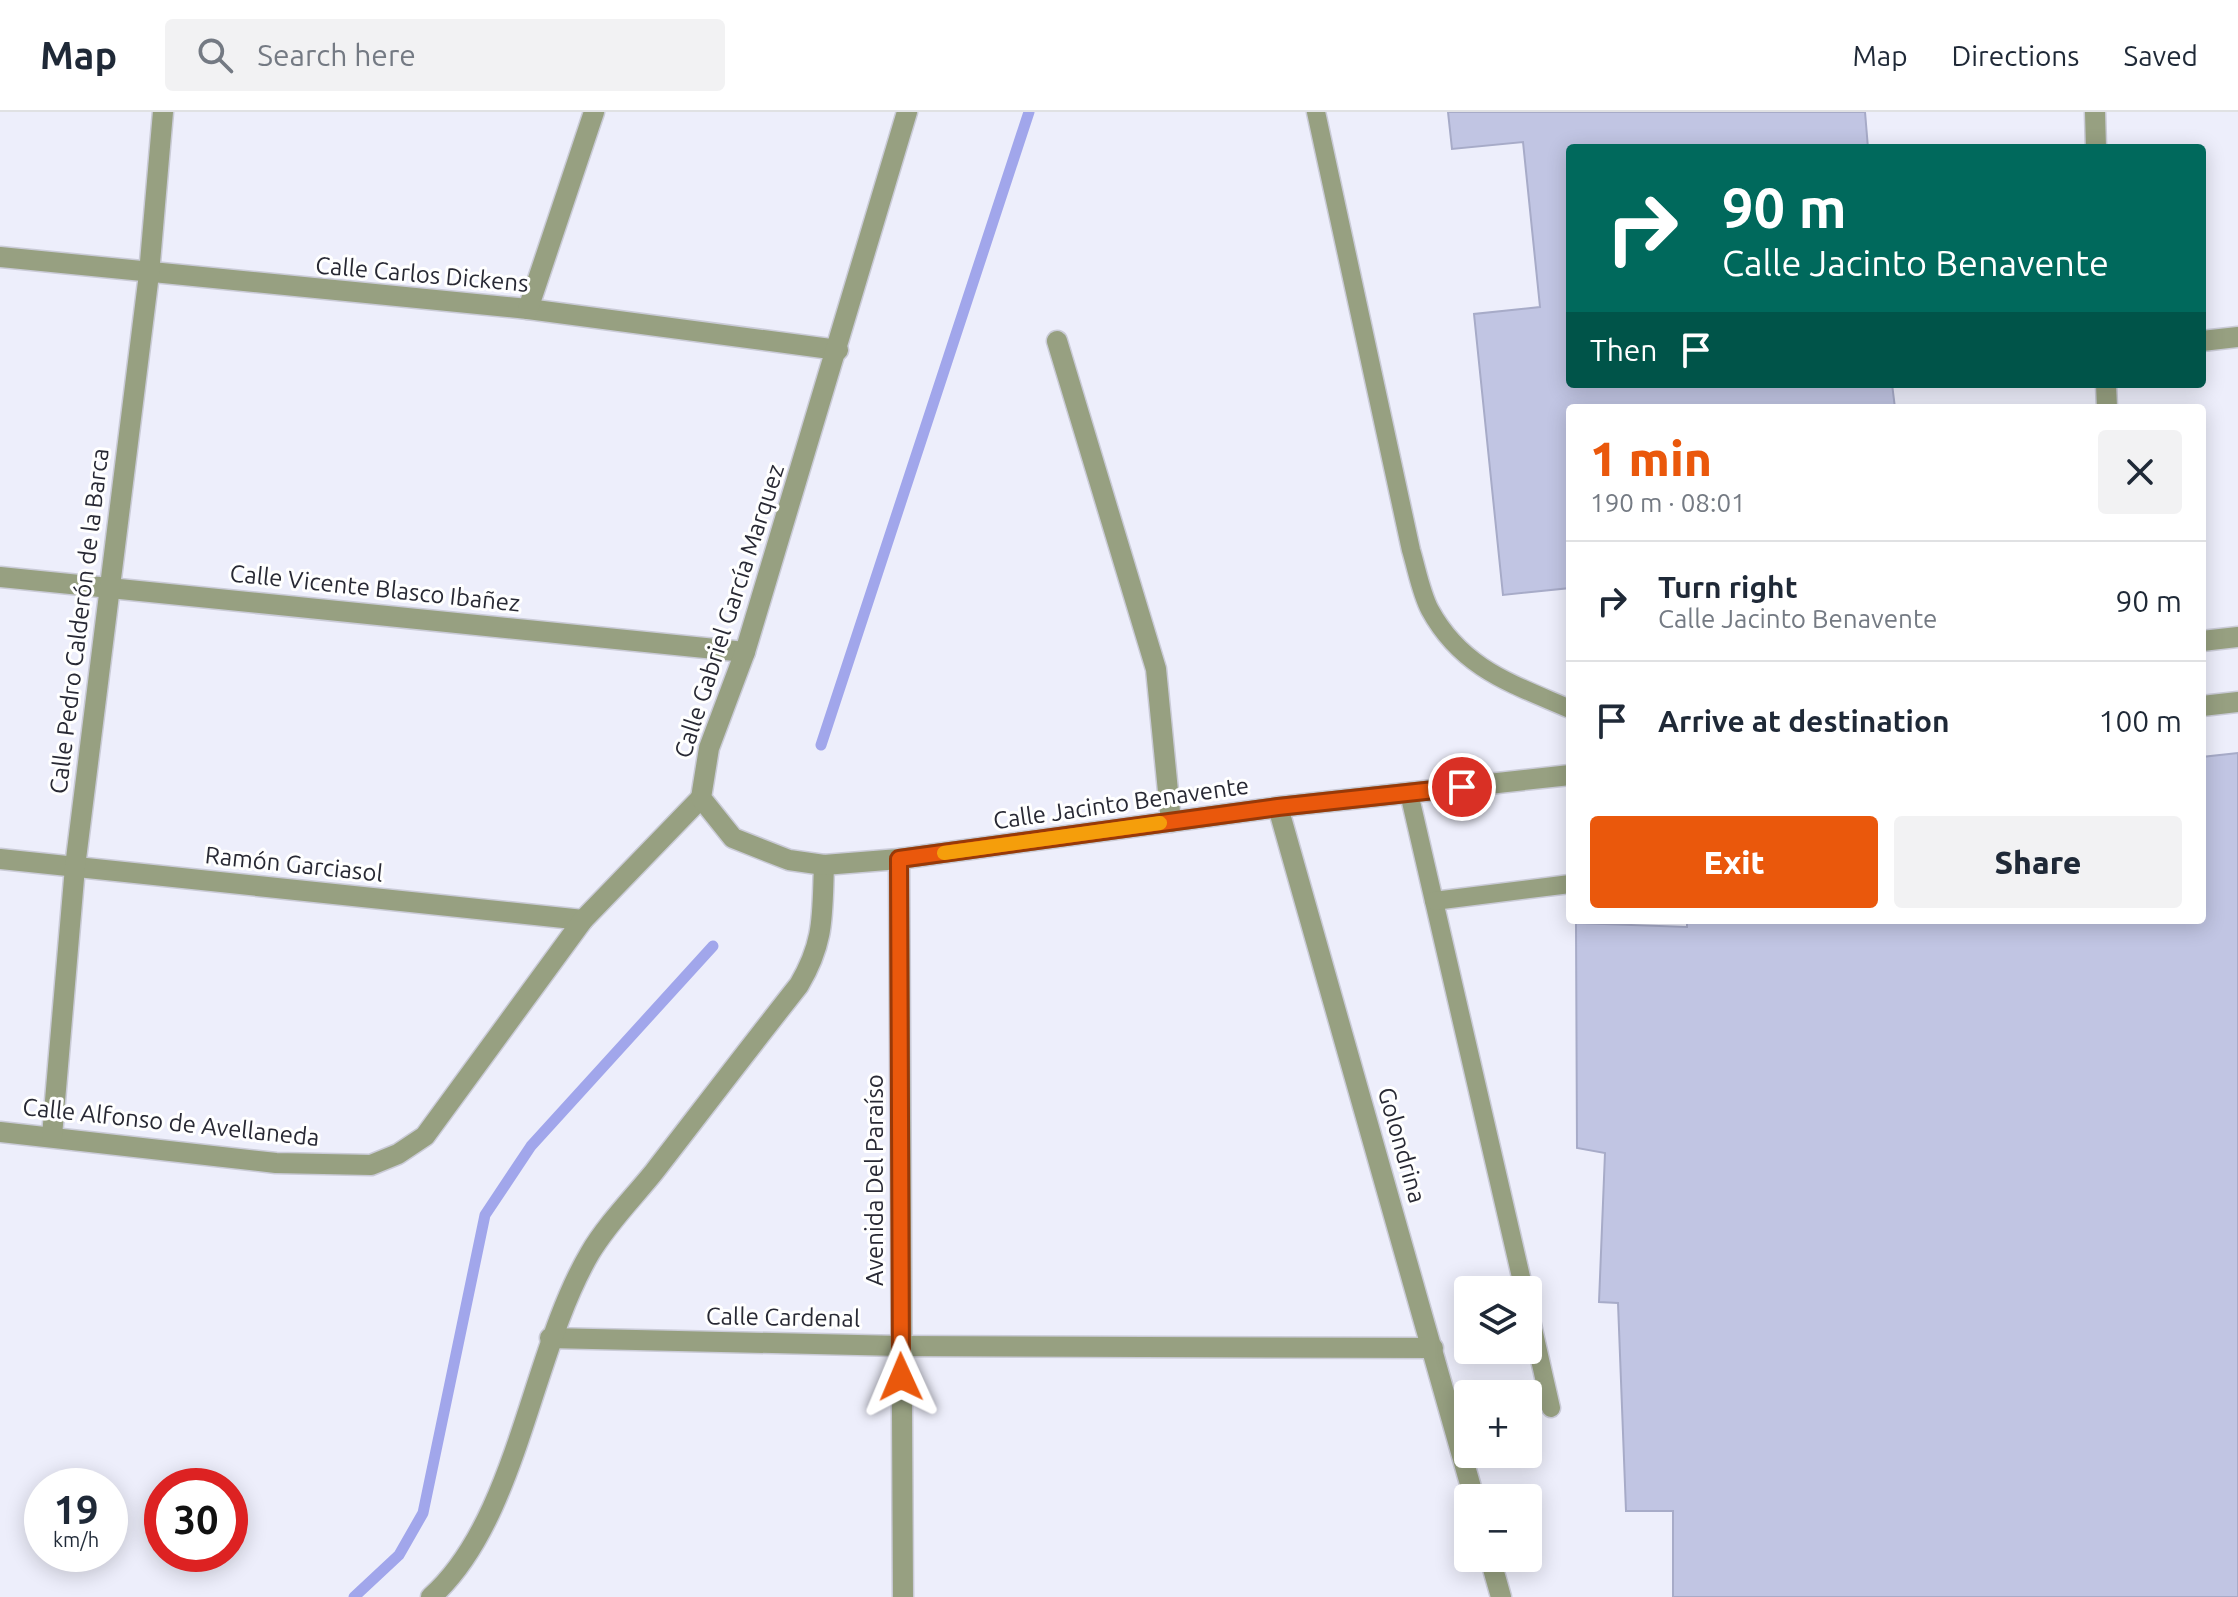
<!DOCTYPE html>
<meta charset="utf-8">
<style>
:root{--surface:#fff;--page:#f2f2f3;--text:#1f2937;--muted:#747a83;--line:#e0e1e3;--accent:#ea580c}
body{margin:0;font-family:Ubuntu,sans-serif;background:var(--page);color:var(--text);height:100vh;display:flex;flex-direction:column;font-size:30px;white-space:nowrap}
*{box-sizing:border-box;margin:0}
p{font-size:26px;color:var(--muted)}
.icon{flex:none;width:44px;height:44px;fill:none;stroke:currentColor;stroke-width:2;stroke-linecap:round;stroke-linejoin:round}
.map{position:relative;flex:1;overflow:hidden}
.details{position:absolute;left:1566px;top:292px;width:640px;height:520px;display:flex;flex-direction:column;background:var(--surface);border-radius:8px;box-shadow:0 4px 20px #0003}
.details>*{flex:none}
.guide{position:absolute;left:1566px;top:32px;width:640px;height:244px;border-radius:8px;box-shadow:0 4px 20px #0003;background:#00695c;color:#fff;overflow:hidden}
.tools{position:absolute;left:1454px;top:1164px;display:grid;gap:16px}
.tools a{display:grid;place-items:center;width:88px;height:88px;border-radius:8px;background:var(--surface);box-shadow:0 4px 20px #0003;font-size:40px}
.speed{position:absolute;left:24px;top:1356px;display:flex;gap:16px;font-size:40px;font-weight:700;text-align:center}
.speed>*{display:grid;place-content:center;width:104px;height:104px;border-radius:50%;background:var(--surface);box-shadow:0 4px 20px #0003;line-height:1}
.speed small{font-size:20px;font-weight:400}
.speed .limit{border:12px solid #d22;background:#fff;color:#111}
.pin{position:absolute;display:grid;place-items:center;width:68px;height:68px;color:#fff;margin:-34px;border:4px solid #fff;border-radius:50%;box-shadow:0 2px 8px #0007}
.me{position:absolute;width:88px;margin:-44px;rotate:359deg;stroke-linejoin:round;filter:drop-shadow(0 0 6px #0008)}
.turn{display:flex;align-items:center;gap:28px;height:168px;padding:0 24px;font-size:36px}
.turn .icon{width:104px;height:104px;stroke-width:2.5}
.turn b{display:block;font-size:56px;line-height:68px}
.then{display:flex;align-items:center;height:76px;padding:0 24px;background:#0003;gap:16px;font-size:30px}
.round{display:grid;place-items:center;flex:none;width:84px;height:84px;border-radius:8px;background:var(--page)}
.summary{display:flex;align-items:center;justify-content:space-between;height:136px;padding:0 24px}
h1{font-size:48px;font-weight:800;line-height:60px;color:var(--accent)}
.primary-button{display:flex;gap:16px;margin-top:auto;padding:16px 24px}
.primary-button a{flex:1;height:92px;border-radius:8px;background:var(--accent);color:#fff;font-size:32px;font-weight:800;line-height:92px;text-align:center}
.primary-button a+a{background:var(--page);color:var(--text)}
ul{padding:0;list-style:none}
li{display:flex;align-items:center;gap:24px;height:120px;padding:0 24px;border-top:2px solid var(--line)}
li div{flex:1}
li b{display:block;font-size:30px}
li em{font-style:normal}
header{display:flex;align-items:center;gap:48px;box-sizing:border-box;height:112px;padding:0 40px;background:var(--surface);border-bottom:2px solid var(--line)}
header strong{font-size:38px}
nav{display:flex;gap:44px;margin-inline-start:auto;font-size:28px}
.search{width:560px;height:72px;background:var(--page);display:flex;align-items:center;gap:20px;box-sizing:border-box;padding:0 28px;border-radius:8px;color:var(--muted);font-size:30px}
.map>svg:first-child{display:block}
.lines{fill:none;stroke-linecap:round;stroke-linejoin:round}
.stream{stroke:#a1a6eb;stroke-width:11}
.building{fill:#c1c5e3;stroke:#a7abc8;stroke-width:2}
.service-casing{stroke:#cacbd7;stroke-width:21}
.minor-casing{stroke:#cacbd7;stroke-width:23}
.tertiary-casing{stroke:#cacbd7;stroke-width:23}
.service{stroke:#97a081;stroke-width:18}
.minor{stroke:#97a081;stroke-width:20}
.tertiary{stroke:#97a081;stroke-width:20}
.route-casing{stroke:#983908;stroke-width:20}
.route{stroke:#ea580c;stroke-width:14}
.slow{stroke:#f59e0b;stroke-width:14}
.labels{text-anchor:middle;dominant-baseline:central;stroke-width:6;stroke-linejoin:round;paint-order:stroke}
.street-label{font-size:24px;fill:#282934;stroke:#fff}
</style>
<header>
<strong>Map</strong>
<div class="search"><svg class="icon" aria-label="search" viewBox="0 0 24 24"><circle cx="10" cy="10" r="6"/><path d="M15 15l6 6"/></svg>Search here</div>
<nav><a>Map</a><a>Directions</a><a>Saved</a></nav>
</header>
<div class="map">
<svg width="2238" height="1485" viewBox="0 0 2238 1485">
<rect width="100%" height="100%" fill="#edeefb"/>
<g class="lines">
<!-- stream -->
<g class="stream">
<path d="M 821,633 L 1029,0"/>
<path d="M 354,1485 L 399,1443 L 423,1401 L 485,1103 L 531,1034 L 713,834"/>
</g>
</g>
<!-- building -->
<g class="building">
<path d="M 1448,0 L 1865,0 L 1868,36 L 1570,36 L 1570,272 L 1892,272 L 1895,296 L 1570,296 L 1570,476 L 1503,483 L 1474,202 L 1540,195 L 1523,30 L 1452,37 Z"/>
<path d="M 2238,641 L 2238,1485 L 1673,1485 L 1673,1399 L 1626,1399 L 1618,1191 L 1599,1190 L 1605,1041 L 1577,1036 L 1576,811 L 1687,815 L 1687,808 L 2202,808 L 2202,645 Z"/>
</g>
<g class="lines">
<defs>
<g id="service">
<path d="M 1316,0 L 1411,438 C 1417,458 1421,481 1430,498 C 1462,557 1513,572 1570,597"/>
<path d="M 1409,681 L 1524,1178"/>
<path d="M 1434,789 L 1570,772"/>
<path d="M 1528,1195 L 1551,1296"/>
</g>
<g id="minor">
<path d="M 2095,0 L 2096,36"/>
<path d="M 0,145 L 528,197 L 838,238"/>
<path d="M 528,197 L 594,0"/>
<path d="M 1057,229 L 1156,557 L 1171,710"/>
<path d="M 2202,229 L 2238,225"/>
<path d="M 2106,272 L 2107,296"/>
<path d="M 0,465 L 745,540"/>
<path d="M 2202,529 L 2238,525"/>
<path d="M 1278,695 L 1474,1386"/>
<path d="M 0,747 L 583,808"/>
<path d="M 899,747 L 903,1485"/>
<path d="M 0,1020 L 276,1051 L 371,1053 L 398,1042 L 425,1024 L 583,808 L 701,686"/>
<path d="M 52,1024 L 75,755 L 149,162 L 163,0"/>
<path d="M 550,1226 L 900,1234 L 1433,1236"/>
<path d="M 1490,1446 L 1501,1485"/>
<path d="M 431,1485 C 517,1409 531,1241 590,1141 C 607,1112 633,1086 654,1060 C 702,998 750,935 799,873 C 825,829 822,803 824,753"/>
</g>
<g id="tertiary">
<path d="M 907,0 L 745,540 L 709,636 L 701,686 L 733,726 L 789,748 L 824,753 L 899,747 L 1278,695 L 1570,663"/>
<path d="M 2202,594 L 2238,590"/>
</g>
</defs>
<!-- service casing -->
<use href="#service" class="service-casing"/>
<!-- minor casing -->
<use href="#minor" class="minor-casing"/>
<!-- tertiary casing -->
<use href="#tertiary" class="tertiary-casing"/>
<!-- service -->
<use href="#service" class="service"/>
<!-- minor -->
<use href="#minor" class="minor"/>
<!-- tertiary -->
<use href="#tertiary" class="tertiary"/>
</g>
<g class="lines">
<defs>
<path id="route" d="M 901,1265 L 899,747 L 1278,695 L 1462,675"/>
</defs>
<!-- route casing -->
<use href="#route" class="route-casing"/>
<!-- route -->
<use href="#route" class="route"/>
<!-- slow -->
<path class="slow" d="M 944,741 L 1160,711"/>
</g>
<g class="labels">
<!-- street labels -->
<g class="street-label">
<text transform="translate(422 162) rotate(5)">Calle Carlos Dickens</text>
<text transform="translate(375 476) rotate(6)">Calle Vicente Blasco Ibañez</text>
<text transform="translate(729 499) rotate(-72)">Calle Gabriel García Marquez</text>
<text transform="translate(79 509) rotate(-83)">Calle Pedro Calderón de la Barca</text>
<text transform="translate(1121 691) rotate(-8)">Calle Jacinto Benavente</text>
<text transform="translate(294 752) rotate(6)">Ramón Garciasol</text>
<text transform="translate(171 1010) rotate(6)">Calle Alfonso de Avellaneda</text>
<text transform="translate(1402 1033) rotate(74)">Golondrina</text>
<text transform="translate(874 1068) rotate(-90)">Avenida Del Paraíso</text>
<text transform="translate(783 1205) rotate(1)">Calle Cardenal</text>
</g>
</g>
</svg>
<div class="tools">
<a><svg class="icon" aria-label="layers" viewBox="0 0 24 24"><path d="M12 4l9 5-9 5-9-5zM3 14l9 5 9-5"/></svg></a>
<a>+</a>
<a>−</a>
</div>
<div class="speed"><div>19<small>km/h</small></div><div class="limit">30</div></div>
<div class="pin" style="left:1462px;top:675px;background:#d93025"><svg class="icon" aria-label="arrive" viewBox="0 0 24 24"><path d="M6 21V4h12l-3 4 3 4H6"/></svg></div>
<svg class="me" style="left:901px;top:1265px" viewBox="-20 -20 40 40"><path d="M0-17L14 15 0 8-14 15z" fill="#ea580c" stroke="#fff" stroke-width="4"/></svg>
<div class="guide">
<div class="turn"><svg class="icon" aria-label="right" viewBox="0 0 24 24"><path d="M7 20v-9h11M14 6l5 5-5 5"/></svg><div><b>90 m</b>Calle Jacinto Benavente</div></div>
<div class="then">Then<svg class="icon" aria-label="arrive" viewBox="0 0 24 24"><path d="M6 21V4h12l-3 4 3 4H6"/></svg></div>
</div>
<section class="details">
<div class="summary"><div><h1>1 min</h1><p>190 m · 08:01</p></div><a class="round"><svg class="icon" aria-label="close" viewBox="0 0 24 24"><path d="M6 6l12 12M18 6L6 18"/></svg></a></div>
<ul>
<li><svg class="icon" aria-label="right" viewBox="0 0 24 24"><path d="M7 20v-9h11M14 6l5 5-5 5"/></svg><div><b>Turn right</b><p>Calle Jacinto Benavente</p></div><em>90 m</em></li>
<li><svg class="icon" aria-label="arrive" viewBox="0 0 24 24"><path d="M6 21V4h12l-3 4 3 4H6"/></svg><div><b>Arrive at destination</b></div><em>100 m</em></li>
</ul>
<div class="primary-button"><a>Exit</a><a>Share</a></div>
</section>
</div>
